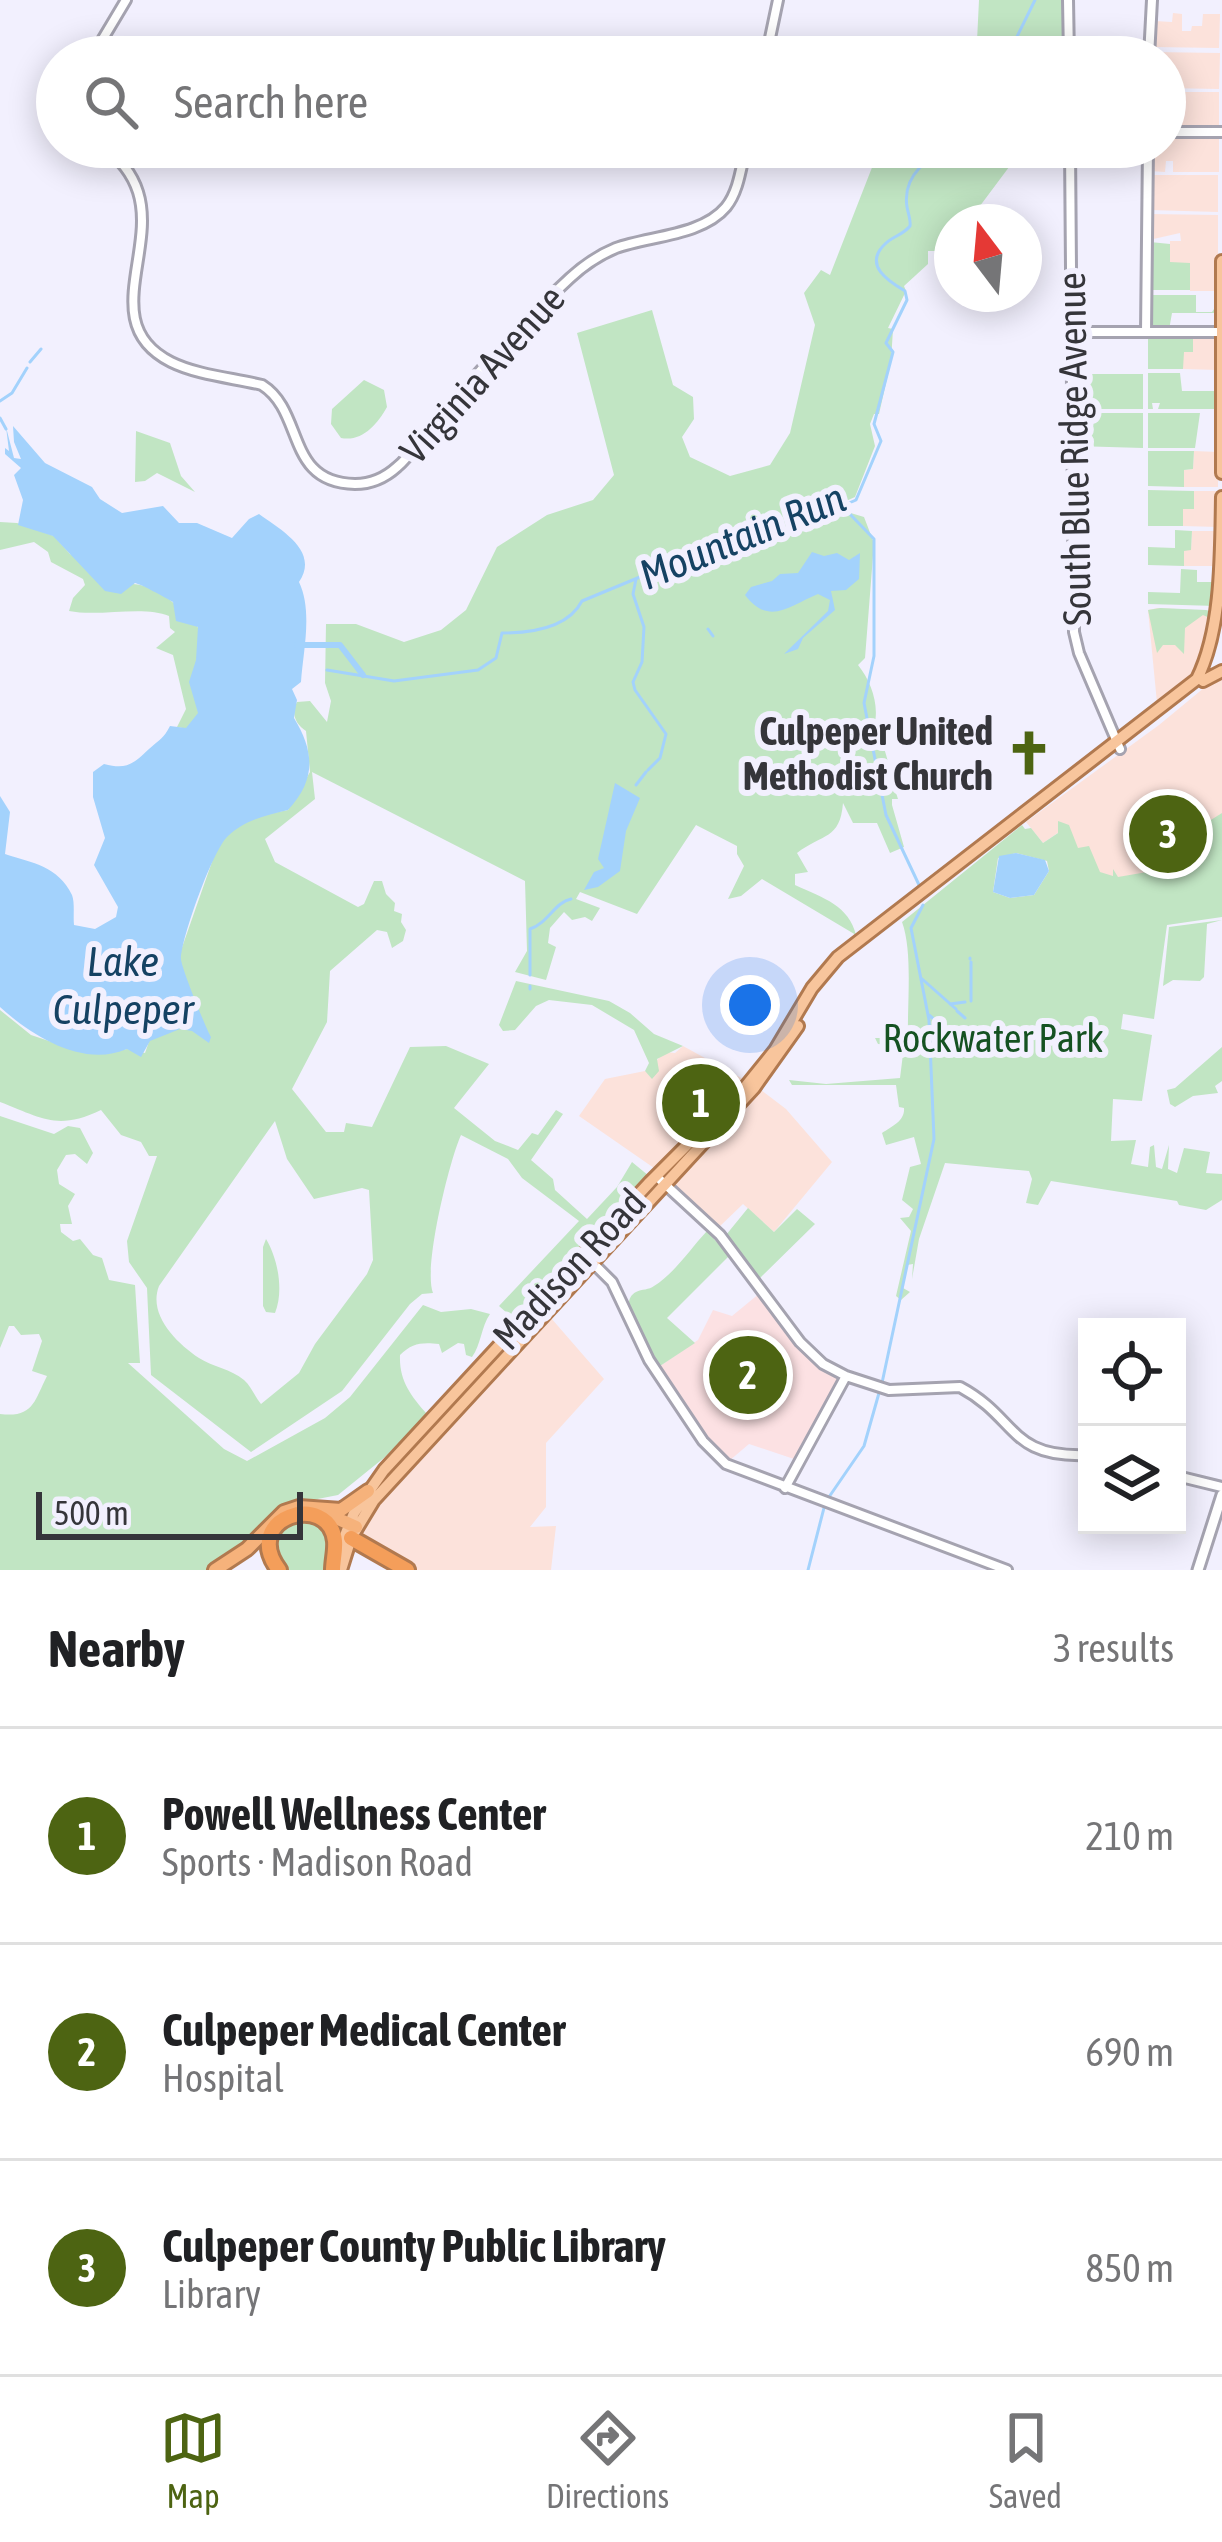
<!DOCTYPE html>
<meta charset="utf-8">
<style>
body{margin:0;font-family:"Asap Condensed",sans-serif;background:#f6f6f6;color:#202124}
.controls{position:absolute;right:36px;bottom:36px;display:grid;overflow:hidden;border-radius:0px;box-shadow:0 6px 30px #0003}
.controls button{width:108px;height:108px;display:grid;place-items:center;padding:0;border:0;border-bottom:3px solid #e0e0e0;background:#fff;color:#202124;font:60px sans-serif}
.compass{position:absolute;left:934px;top:204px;width:108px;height:108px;border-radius:50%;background:#fff;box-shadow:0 6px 30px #0003;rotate:344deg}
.scale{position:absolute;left:36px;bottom:30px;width:267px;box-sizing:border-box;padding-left:12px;border:6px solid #35353a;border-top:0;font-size:33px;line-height:42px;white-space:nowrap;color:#35353a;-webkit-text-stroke:9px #f2f0fe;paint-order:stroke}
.you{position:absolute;left:750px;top:1005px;width:42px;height:42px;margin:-30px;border:9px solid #fff;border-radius:50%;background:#1a73e8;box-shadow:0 0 0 18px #1a73e833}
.badge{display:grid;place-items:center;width:78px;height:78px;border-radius:50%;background:#4d6412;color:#fff;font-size:39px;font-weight:700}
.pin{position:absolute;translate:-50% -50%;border:6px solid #fff;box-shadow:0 3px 12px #0006}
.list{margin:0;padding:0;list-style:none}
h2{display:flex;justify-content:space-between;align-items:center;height:156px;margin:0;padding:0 48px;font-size:51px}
h2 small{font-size:39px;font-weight:400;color:#757577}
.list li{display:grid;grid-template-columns:78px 1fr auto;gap:36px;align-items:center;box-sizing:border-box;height:216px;padding:0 48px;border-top:3px solid #e0e0e0}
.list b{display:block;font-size:45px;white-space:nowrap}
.list p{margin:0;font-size:39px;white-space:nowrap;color:#757577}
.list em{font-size:39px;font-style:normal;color:#757577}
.icon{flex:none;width:66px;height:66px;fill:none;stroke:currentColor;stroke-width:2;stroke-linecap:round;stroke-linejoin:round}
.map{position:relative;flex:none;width:1222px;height:1570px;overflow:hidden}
.search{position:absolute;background:#fff;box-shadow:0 6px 30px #0003;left:36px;right:36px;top:36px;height:132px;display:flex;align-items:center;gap:30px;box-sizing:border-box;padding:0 42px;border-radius:66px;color:#757577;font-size:45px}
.sheet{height:804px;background:#fff}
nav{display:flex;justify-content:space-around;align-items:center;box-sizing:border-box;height:168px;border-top:3px solid #e0e0e0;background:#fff;font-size:33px;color:#757577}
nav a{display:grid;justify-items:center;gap:6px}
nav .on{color:#4d6412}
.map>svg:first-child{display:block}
.commercial{fill:#fce2db}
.medical{fill:#fce1e3}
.green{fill:#c1e5c3;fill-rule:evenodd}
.water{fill:#a3d2fc}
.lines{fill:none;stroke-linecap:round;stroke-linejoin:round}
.stream{stroke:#a3d2fc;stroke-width:3}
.canal{stroke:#a3d2fc;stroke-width:6}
.tertiary-casing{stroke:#a5a3b0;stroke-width:14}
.secondary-casing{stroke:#a5a3b0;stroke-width:15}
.primary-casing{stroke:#b1794f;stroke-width:16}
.trunk-casing{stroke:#b1794f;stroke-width:18}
.motorway-casing{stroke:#b1794f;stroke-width:20}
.tertiary{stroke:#fff;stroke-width:8}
.secondary{stroke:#fff;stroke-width:9}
.primary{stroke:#f8c59c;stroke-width:10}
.trunk{stroke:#f6b27b;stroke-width:12}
.motorway{stroke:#f49e5a;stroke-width:14}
.labels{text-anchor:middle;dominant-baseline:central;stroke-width:12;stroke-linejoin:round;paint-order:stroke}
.street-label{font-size:39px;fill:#35353a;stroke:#f2f0fe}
.poi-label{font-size:39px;font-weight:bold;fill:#35353a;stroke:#f2f0fe;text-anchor:end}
.park-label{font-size:39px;fill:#155222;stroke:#f2f0fe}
.water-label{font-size:42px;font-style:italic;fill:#154263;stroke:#f2f0fe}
</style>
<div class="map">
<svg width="1222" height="1570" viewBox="0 0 1222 1570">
<rect width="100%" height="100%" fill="#f2f0fe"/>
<path class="commercial" d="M1173,13L1182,14V31H1191L1192,26H1202L1203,14H1220L1219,48L1153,47L1155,21L1172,22Z
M1152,52L1220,53L1219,89L1165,88V57H1150Z
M1165,92H1219V129L1165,128Z
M1165,135H1219V172H1173V161H1166L1165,172L1149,171L1150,147H1165Z
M1150,175H1218V212L1150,210Z
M1149,214L1218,215V291H1190V263H1170V241H1181L1180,233L1149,240Z
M1193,334H1218V370L1183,369V352L1193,351Z
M1194,451L1218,452V487H1184V470L1193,469Z
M1194,491H1217L1218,527L1183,526V509L1194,508Z
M1192,531H1218V566H1184V550L1191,549Z
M1158,608L1213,611L1197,674L1157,703L1148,610Z
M1222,673V887L1220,864L1173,877H1083L1068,826L1043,843L1026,822L1159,725Z
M683,1046L745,1080L659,1167L654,1168L579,1116L605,1079L645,1071L653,1078L657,1060L665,1052L675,1053Z
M761,1090L786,1109L832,1162L774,1232L743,1204L717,1229L670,1183Z
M551,1318L604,1379L546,1443V1507L530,1527L556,1526L551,1570H413L358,1537L379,1503L504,1363L508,1365Z"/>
<path class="medical" d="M760,1293L811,1361L839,1379L794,1459L749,1444L729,1461L700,1428L660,1366L698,1340L713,1310L732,1316Z"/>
<path class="green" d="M979,0H1065L1064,57H966L977,41Z
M880,147H1024L968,222H952V229L942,230L941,251H928V264L904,286L906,291L888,328L893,329L891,361L879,414H874L870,424L875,446L855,497L794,524L796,529L844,511L864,517L874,543L865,658L858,665C871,681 880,706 874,726C888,749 889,773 898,799H892V805L904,847L890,853L877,823H853L843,803C840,840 823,833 797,853L808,872L795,874V885C824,898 849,906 856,935L762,879L741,896L728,899L744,866L737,854V846L696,825L637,914L580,892L576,899L600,908L592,921L585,917L572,920L564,912L550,928L548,943L556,947L546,980L515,972L527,951L525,881L312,772L315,799L265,839L275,862L358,907L364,904L374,881H382L386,894L395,903L394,911L402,914L401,922L406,930L403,941L392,948L387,932L377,930L330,971L327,1022L292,1089L326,1132H344L346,1123L372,1127L410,1047L446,1046L489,1064L454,1108L495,1141L518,1150L532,1133L538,1135L556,1110L563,1114L531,1160L553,1179L555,1190L587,1219L617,1187L632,1162L649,1176L517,1322L499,1306L579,1221L522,1178L508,1159L461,1135C449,1162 423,1268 433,1293L422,1294L410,1304L342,1391L251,1452L151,1375L147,1288L129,1262L127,1241L157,1156H149L141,1142L121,1135L101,1110C57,1131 42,1118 0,1102V1010L31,1035L67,1047L105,1054L127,1049L145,1053L220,839L247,818L288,810L310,772L306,731C295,724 291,713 297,702L310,701L327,722L331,701L325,683L326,624H356L404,642L441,630L466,610L497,547L547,515L593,500L614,475L577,333L652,310L673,385L693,397L694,419L682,437L690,457L730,476L770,465L790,433L815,325L804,293L821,270L830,275ZM275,1121L287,1159L314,1199L362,1188L369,1190L373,1260L367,1274L315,1344L299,1373L261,1404C255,1397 251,1386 244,1380C231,1369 213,1367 199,1358C175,1342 148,1314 159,1286Z
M1150,242L1170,244V262L1190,263V290H1149Z
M1149,295H1196V312H1212L1216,306V313H1172L1169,330H1149Z
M1148,335H1193V352H1184L1183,369H1148Z
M1148,373H1180L1182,391H1216V409H1158L1160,403H1152L1153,409H1148Z
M1075,374H1143V409H1076Z
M364,380L384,390L387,407C377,425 362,442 341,438L331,424L332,409Z
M1076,413H1081L1082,417L1085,413H1143V448L1075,446V426L1080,425Z
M1148,413H1200L1195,448H1148Z
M136,431L170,443L181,476L195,492L157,473L145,481L135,482Z
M1148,451H1194L1193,469L1184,470V487L1148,486Z
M1148,490L1194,491V509H1183V526H1148Z
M0,522L17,523L54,536L70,554L133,584C158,585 185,611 200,630L199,714L188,729L177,727L186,709L173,655L156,648L175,632L170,628L169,616C144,605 99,617 69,611L73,598L85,585L83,579L51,562L48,552L34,542L0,550Z
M1175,530L1192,531L1191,550L1184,551V566L1148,565V547L1175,548Z
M1181,569L1197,570V582H1216V606L1148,604V592L1180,593Z
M1160,608L1206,610L1213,612L1212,619L1203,615L1185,628L1184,654L1175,645H1163L1157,653L1148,610Z
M1222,813V917L1167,925L1154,1019L1123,1014L1121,1029L1152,1035L1142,1101L1113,1099L1111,1141L1136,1140L1131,1164L1148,1167L1150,1147L1154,1145L1156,1167L1162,1169L1169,1145L1168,1169L1177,1173L1184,1148L1210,1152L1206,1173L1222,1174V1200L1206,1210L1179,1205L1177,1201L1051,1181L1038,1205L1026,1203L1032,1179L1029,1171L945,1163L919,1239L912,1279L913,1264L907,1265L903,1288L910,1292L901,1300L896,1296L911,1231L900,1218L909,1217L913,1209L902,1200L910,1167L921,1164L914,1137L886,1145L882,1133C892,1126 905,1121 904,1108L899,1107L896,1085H792L789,1080L826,1084L900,1078L904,1046L878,1044L875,1038H908C907,1004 913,952 902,922L1022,825L1025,829L1031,828L1043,843L1058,833V821L1069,825L1078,848L1089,846L1100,872L1113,876V869L1118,877L1147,872L1157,858L1166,856L1171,863L1179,861L1198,828ZM1016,853L1047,861L1049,871L1034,895L1010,898L993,892L998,858Z
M1222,920L1207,924L1204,977L1200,981L1173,980L1163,986L1169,927Z
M516,981L609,1001L630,1013L654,1034L683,1046L657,1059L659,1071L652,1079L645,1071L649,1063L634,1030L592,1005L549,1000L536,1006L515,1030L503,1031L499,1025Z
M1222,1047V1081L1215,1086L1218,1093L1193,1096L1175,1107L1170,1104L1167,1090L1175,1088Z
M0,1116L54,1134L68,1126L80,1128L93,1153L87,1164L75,1154L66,1155L57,1170L59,1184L75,1194L68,1206L72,1224H60L61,1232L73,1241L80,1239L93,1255L102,1258L109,1280L135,1285L140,1363H128L224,1449L247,1461L325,1418L350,1397L423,1305L441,1312L471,1309L490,1314C481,1327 481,1345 472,1357L466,1355L464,1344L458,1343L442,1353L439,1344C422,1342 412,1343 400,1355C399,1381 411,1396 427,1414L385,1457L338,1495L287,1505L270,1516L244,1546L206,1570H0V1414C33,1418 34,1402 47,1376L32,1371L42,1341L39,1334L21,1335L14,1326H9L0,1348Z
M748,1208L774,1232L797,1209L815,1224L759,1279L726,1235Z
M707,1231L729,1256L667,1318L695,1343L660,1366C651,1353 613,1304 636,1292C642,1289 649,1290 654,1286C674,1274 691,1248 707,1231Z
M266,1239C278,1259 284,1291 275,1313L266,1312L263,1306V1247Z
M290,1517L322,1523L332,1542L327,1570H281L271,1542Z"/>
<path class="water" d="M13,426L45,463L92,487L100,499L122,513L163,506L179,523H197L232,538L249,519L259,514C281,530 320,551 299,582C313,611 303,652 301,682L292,689L297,700L294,718C314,751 317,779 288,810C265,816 246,819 228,836C213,849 181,939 181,959C181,967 207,1031 211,1037L209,1043L192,1031L180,1029L150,1041L141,1057L127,1049C83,1068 32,1036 0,1007V796L10,812L5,854C33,863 58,866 72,895C75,903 73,916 74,925L95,929L116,917L118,907L94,865L105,838L93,797V772L104,764C127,770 133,764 149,749C159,740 164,738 170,726L186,728L198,713L189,682L196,660L198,627L176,621L173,602C164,597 143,585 135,583L121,594L105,591L53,536L18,525L23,500L14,475L21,468L5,454V448L9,451L6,427L14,458L21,459L14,442Z
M812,552L824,556L837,553L849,560L860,553L859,579L846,590L831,591L835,610L803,638L798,649L784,654L828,611L830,600L818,594C791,605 769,627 745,595L751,587L772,581L780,574L798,573Z
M615,783L640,798L626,831L620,871L598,887L584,890L594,872L604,868L598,859Z
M1016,853L1045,860L1049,871L1034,895L1010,898L993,892L999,856Z"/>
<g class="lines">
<path class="stream" d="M1007,57L1035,0
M30,362L41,349
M0,401L12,393L27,368
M0,418L6,429
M845,509L874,539V656L864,703L886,815L920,887
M636,579L633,594L644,627L642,662L633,682L635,690L666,734L660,758L648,770
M708,629L713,636
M327,670L394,681L478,670L496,658L502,633C531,633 568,628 582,601L640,577L792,528L856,500L881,441L874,424L893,352L886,343L907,300L905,291C888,281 863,265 885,244C893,236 903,235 910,226C911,220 908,213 907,207C902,175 929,155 955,147
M636,785L646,772
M970,958V959
M530,975V929C548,923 555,902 571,899
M921,978L956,1009
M530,986V989
M971,1001V962
M950,1004L965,1002
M957,1011L965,1018
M929,1015L941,1025
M943,1026L964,1037L972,1033
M882,1383L934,1139L929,1020L911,928L923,905
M829,1497L864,1446L879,1393
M808,1570L825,1504"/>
<path class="canal" d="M297,645H340L363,675"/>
<g class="tertiary-casing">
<path id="tertiary" d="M1068,0L1069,57
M92,57L126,0
M766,57L778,0
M1149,57L1152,0
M1165,132H1222
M106,147C120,160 132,173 138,192C157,252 98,325 171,362C197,375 233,378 262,385C305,412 285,483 355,484C371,484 386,477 397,467C411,456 419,438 432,425C476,376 521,323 570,278C583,266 599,255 616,248C648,236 702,236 726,207C739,191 741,167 746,147
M1070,147L1074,632L1079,653L1120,749
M1072,332H1222
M1146,332L1148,147
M656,1176L720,1235L800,1342L823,1364L846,1376L889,1390L960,1387C1018,1418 1008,1458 1087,1455
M584,1254L612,1282L649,1360L703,1441L726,1464L1007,1570
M1177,1476L1222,1487
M785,1488L846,1376"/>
</g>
<g class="secondary-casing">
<path id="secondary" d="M1198,1570L1222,1495"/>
</g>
<g class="primary-casing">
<path id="primary" d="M1222,261V473
M1203,681L1222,671
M338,1553L354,1513L384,1470L650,1182L746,1086L775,1050L812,988L838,957L1197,679C1222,629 1221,556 1222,497
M341,1570L351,1538L374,1500L754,1088L798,1026"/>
</g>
<g class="trunk-casing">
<path id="trunk" d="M325,1513L356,1527
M215,1570L247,1549L284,1512L299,1507L341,1510L368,1491"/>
</g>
<g class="motorway-casing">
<path id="motorway" d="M351,1538L407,1570
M279,1570C239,1517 329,1490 335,1541C336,1550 333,1561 333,1570"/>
</g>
<use href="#tertiary" class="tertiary"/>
<use href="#secondary" class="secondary"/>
<use href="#primary" class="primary"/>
<use href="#trunk" class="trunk"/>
<use href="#motorway" class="motorway"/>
</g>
<defs>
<g id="church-bare" transform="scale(3.6)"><path d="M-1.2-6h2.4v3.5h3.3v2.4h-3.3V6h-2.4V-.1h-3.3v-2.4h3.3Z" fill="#4d6412" stroke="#f2f0fe" stroke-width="2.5" paint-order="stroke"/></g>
</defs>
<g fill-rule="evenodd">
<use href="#church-bare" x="1029" y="753"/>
</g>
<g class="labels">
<g class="street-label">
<text transform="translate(482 374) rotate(-48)">Virginia Avenue</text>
<text transform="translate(1074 449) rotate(-91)">South Blue Ridge Avenue</text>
<text transform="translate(569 1269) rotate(-47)">Madison Road</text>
</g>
<g class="poi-label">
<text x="993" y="731">Culpeper United<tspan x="993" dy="45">Methodist Church</tspan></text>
</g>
<g class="park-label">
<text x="993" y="1038">Rockwater Park</text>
</g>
<g class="water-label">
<text transform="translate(742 536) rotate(-22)">Mountain Run</text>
<text x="123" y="961">Lake<tspan x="123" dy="48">Culpeper</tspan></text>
</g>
</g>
</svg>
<div class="controls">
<button><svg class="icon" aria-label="locate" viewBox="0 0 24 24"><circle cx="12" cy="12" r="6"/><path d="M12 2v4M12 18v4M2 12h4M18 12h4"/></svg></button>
<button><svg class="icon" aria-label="layers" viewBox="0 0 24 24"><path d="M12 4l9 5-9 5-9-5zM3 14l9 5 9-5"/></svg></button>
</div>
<svg class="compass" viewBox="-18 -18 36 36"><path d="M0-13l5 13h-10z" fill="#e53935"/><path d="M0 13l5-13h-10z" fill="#757577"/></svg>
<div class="scale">500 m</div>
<div class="you"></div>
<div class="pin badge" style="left:701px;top:1103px">1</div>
<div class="pin badge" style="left:748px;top:1375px">2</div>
<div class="pin badge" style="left:1168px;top:834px">3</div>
<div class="search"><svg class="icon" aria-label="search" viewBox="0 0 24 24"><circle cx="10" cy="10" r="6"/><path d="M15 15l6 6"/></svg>Search here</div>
</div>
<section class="sheet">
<h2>Nearby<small>3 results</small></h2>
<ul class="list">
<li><span class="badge">1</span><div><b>Powell Wellness Center</b><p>Sports · Madison Road</p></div><em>210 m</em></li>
<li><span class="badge">2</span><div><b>Culpeper Medical Center</b><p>Hospital</p></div><em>690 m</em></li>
<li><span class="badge">3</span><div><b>Culpeper County Public Library</b><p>Library</p></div><em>850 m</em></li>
</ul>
</section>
<nav>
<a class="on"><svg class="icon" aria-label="map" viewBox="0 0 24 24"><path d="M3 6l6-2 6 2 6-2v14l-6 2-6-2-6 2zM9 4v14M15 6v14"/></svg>Map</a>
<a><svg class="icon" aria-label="directions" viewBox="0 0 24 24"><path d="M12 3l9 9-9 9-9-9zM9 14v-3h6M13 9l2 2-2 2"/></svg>Directions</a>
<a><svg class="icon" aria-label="saved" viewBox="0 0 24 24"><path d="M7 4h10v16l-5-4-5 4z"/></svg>Saved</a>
</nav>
